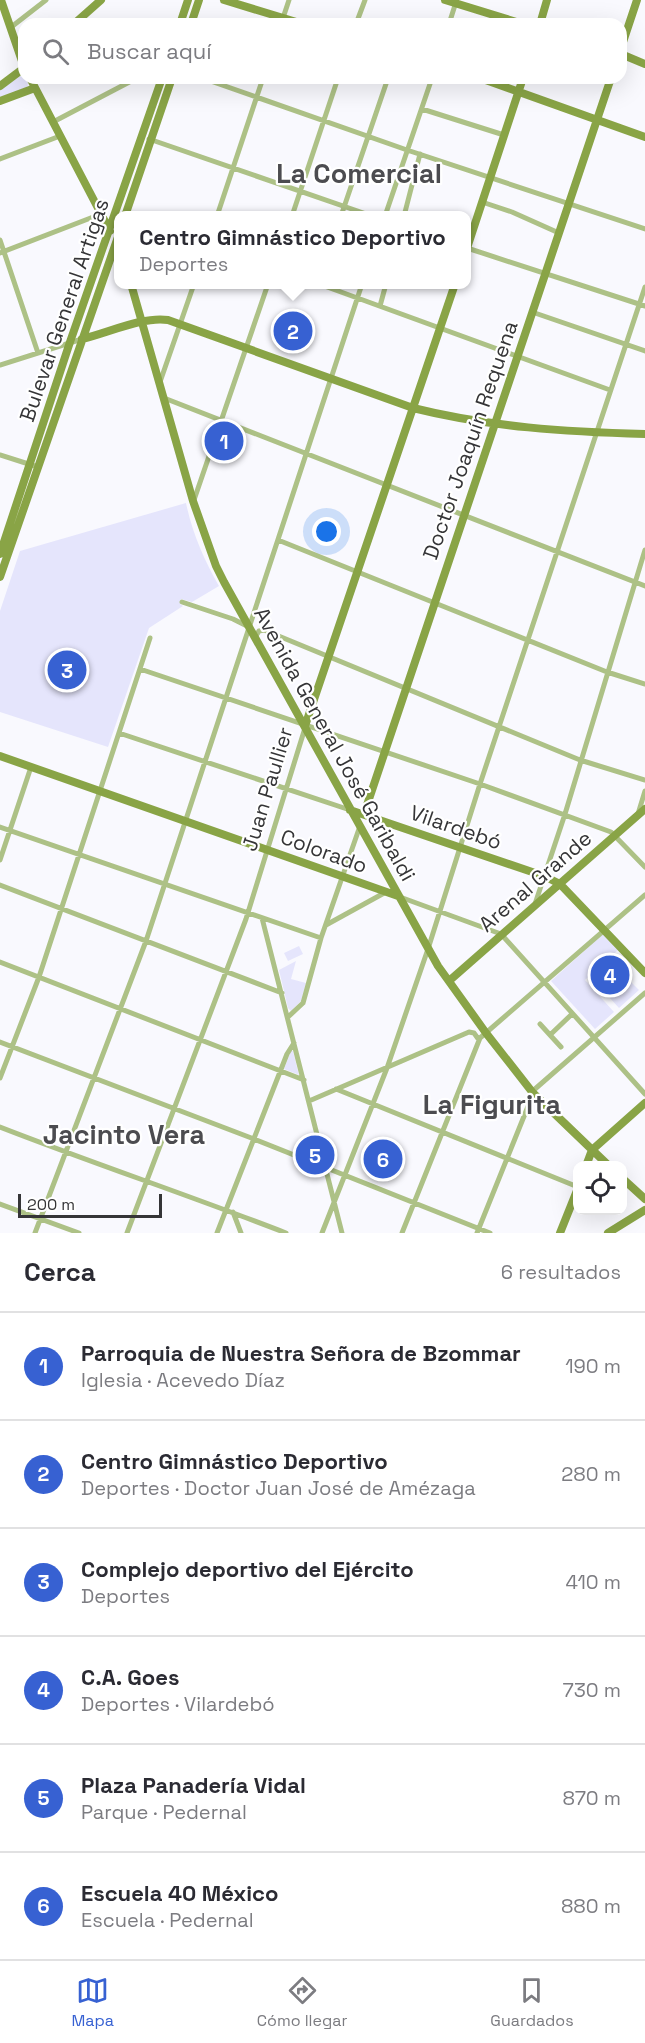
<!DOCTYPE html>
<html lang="es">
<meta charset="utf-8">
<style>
body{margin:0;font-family:"Space Grotesk",sans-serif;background:#f2f2f3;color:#2b2b33}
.controls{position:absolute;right:18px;bottom:18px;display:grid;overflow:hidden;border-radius:12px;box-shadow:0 6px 24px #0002}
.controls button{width:54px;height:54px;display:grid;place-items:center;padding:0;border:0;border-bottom:2px solid #e1e1e2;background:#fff;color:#2b2b33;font:30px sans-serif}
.scale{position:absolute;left:18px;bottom:15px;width:144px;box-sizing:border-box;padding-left:6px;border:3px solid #353537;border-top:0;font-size:16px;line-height:21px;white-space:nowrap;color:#353537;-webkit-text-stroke:4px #fff;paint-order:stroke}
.you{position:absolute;left:327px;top:532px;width:21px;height:21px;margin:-15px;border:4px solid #fff;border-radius:50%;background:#1a73e8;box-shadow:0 0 0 9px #1a73e833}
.badge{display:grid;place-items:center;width:39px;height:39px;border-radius:50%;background:#3761d2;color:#fff;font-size:20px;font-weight:700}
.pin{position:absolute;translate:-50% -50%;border:3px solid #fff;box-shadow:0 2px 6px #0006}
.popup{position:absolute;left:114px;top:211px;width:357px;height:78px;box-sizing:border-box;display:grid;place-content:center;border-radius:12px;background:#fff;filter:drop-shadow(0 2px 4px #0005);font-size:20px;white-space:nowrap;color:#7c7c81}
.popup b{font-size:22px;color:#2b2b33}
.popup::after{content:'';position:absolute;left:50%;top:100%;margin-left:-12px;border:12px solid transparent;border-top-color:#fff}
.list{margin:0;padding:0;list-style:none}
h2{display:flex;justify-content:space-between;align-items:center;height:78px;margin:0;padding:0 24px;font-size:26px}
h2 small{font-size:20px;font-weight:400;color:#7c7c81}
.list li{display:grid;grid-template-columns:39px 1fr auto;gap:18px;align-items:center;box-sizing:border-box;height:108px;padding:0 24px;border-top:2px solid #e1e1e2}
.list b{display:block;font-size:22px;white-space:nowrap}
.list p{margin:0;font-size:20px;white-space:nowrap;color:#7c7c81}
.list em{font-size:20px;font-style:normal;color:#7c7c81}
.icon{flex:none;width:33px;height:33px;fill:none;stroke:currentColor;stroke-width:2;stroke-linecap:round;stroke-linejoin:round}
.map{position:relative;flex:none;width:645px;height:1233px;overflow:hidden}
.search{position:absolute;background:#fff;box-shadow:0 6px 24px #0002;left:18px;right:18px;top:18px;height:66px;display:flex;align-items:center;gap:15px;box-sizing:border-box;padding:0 21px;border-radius:18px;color:#7c7c81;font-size:22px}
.sheet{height:726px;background:#fff}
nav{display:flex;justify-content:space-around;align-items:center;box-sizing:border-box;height:84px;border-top:2px solid #e1e1e2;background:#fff;font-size:16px;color:#7c7c81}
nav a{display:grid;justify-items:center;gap:3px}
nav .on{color:#3761d2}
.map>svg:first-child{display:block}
.green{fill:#e5e5fc}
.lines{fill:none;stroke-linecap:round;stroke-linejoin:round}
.street{stroke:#adc186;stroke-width:5}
.secondary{stroke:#89a446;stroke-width:8}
.labels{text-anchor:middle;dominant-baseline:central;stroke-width:4.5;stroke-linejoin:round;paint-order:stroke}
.street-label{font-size:21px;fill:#353537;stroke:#fff}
.district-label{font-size:27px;font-weight:bold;fill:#4c4c50;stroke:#fff}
</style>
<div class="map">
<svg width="645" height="1233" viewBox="0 0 645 1233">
<rect width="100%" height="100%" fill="#f9f9fe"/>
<path class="green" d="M20,76L24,77L28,83L27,88L0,97V90Z
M186,503C192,532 204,560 219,586L192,602L181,599L180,604L183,606L149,628L108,747L0,712V611L20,551Z
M603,934L618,950L585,980L614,1012L595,1029L551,981Z
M299,946L303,954L288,961L284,953Z
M296,961L291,979L306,983L301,1001L291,1011L288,1008L279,970Z
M628,979L639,990L619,1008L609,997Z
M291,1051H293L299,1075L284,1069Z"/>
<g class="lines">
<path class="street" d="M281,24L289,0
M356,24L365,0
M449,24L456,2
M10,28L46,0
M202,78L407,150L645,229
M422,109L504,135
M53,122L137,78
M149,139L372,216
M0,159L60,136
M482,202L512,212L559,233
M217,216L263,78
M292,216L338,78
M341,216L388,78
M385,216L432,78
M404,216L420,154
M0,240L38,353
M467,248L645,306
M0,253L101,214
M319,284L610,390
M380,306L386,284
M532,312L645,351
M0,365L82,339
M160,382L194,284
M164,398L645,586
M0,455L38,467
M194,500L268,284
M278,540L607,672L645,684
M182,602L233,619L247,626
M255,637L259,631L264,630L580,760L645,780
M140,669L480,784L611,832L645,867
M119,733L350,810
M638,814L645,791
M0,827L321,938
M0,860L31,767
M0,885L282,993
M400,897L501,934L645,1094
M535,904L565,814L645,550
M262,918L342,1233
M326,925L386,892
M0,962L304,1080
M288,1017L303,1003L321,938L360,826
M540,1024L550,1035
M0,1042L254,1139L490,1233
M561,1047L550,1035L572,1014
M0,1078L39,977L150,638
M336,1089L578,1187
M309,1101L469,1032L474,1033L479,1040
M0,1127C95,1164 191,1196 286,1233
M0,1204L79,1233
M233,1212L241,1233
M35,1233L146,941L362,284
M127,1233L246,919L305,728
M217,1233L287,1054L294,1043
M322,1233L387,1068L428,949L480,784L645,287
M402,1233L480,1038L645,895
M477,1233L535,1089L645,993"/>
<path class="secondary" d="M1,0L24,67
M224,0L303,24
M445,0L523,24
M74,24L101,0
M180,24L188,0
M191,24L199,0
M540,24L547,0
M621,48L637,0
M621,54L645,64
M30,78L110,231
M480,78L645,137
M0,86L24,68
M0,101L35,88
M125,216L172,78
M467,248L523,78
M131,284L193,501L216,566L224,582L438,966L486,1033L533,1093L609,1166
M82,339C108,333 143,316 168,320L413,408C489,427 567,432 645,434
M0,554L70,342L162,78
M0,577L119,234
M305,726L455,284
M0,756L398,896
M350,810L544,876L560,884L645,973
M364,814L611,78
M449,981L645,809
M586,1166L592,1150L645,1103
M622,1178L645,1199
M560,1233L578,1188
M608,1233L645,1210"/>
</g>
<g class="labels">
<g class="street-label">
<text transform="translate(64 310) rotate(-71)">Bulevar General Artigas</text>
<text transform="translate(470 440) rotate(-71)">Doctor Joaquín Requena</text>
<text transform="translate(335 744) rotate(61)">Avenida General José Garibaldi</text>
<text transform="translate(267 789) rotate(-73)">Juan Paullier</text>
<text transform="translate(456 827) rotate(19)">Vilardebó</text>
<text transform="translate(324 851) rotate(20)">Colorado</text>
<text transform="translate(535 881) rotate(-41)">Arenal Grande</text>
</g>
<g class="district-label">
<text x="359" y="173">La Comercial</text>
<text x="492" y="1104">La Figurita</text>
<text x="124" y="1134">Jacinto Vera</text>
</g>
</g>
</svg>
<div class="controls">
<button><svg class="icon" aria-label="locate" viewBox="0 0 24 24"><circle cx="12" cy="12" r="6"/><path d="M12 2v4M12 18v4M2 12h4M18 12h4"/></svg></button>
</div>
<div class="scale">200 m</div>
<div class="you"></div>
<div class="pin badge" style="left:224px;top:441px">1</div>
<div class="pin badge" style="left:293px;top:331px">2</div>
<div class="popup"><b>Centro Gimnástico Deportivo</b>Deportes</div>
<div class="pin badge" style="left:67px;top:670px">3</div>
<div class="pin badge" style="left:610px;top:975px">4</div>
<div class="pin badge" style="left:315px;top:1155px">5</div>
<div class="pin badge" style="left:383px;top:1159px">6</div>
<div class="search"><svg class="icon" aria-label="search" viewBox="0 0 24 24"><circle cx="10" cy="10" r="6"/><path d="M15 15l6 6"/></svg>Buscar aquí</div>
</div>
<section class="sheet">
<h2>Cerca<small>6 resultados</small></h2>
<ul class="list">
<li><span class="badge">1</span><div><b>Parroquia de Nuestra Señora de Bzommar</b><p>Iglesia · Acevedo Díaz</p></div><em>190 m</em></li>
<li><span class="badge">2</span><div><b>Centro Gimnástico Deportivo</b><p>Deportes · Doctor Juan José de Amézaga</p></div><em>280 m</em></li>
<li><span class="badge">3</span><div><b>Complejo deportivo del Ejército</b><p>Deportes</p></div><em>410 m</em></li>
<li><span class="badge">4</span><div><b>C.A. Goes</b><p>Deportes · Vilardebó</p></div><em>730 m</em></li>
<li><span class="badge">5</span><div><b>Plaza Panadería Vidal</b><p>Parque · Pedernal</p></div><em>870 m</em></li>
<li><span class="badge">6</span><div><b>Escuela 40 México</b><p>Escuela · Pedernal</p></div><em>880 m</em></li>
</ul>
</section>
<nav>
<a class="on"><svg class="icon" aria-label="map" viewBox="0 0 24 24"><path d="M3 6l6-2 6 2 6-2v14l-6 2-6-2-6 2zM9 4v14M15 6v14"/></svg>Mapa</a>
<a><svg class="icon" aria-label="directions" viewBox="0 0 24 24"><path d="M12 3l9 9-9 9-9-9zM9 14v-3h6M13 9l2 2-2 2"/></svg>Cómo llegar</a>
<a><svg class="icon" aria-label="saved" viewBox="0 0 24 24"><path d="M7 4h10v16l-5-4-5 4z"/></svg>Guardados</a>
</nav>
